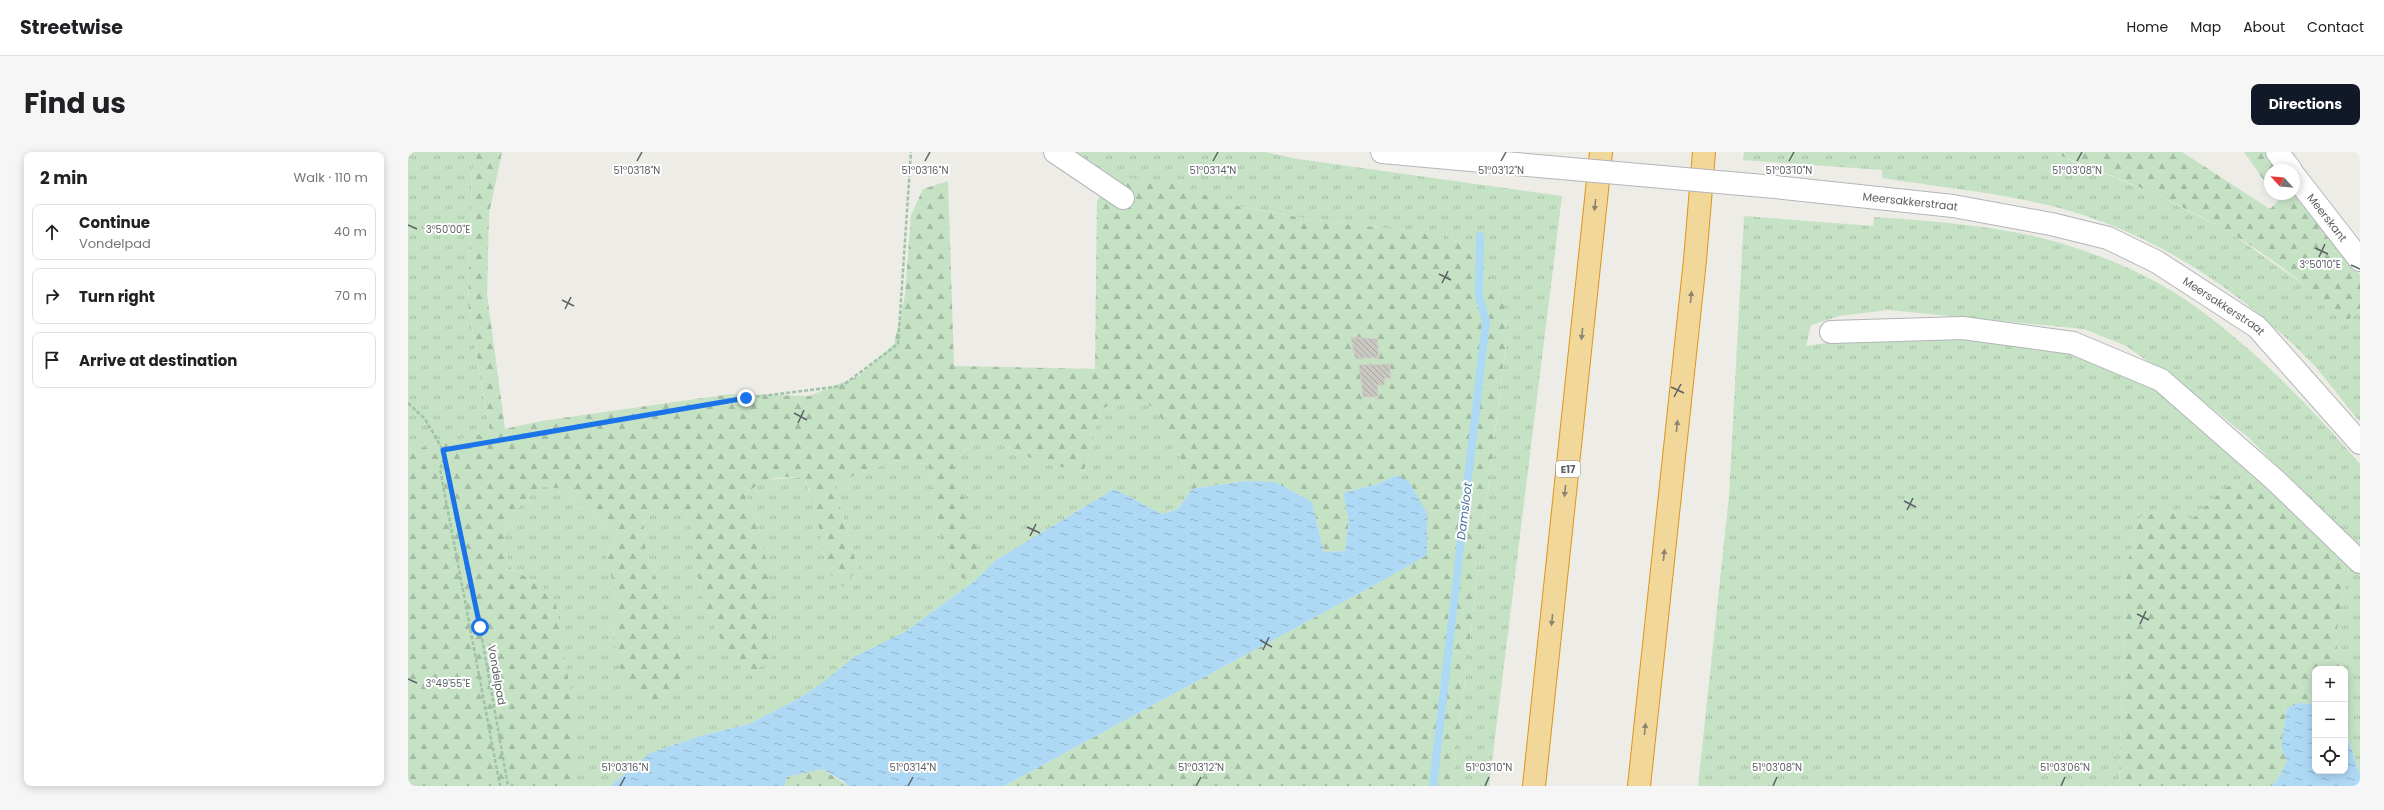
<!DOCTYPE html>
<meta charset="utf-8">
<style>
body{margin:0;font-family:Poppins,sans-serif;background:#f6f6f6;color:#202124}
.controls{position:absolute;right:12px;bottom:12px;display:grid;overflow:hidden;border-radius:8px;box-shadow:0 2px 10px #0003}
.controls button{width:36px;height:36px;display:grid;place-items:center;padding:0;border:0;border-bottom:1px solid #e0e0e0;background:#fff;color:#202124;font:20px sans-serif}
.compass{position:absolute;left:1856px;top:12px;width:36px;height:36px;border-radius:50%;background:#fff;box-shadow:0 2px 10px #0003;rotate:296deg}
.stop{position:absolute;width:12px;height:12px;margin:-9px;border:3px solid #1a73e8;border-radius:50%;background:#fff}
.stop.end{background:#1a73e8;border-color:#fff;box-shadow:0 1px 4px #0008}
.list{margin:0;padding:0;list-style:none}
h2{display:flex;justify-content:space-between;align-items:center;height:52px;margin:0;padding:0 16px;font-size:17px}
h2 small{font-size:13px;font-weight:400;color:#757577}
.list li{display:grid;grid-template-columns:26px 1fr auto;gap:12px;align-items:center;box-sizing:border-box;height:56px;margin:0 8px 8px;padding:0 8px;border:1px solid #e0e0e0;border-radius:8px}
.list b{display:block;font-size:15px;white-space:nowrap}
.list p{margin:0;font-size:13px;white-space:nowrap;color:#757577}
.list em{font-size:13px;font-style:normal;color:#757577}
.icon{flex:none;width:22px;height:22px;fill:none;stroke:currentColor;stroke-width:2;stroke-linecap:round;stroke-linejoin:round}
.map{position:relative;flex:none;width:1952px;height:634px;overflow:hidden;border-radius:8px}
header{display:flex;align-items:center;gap:24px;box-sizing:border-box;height:56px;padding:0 20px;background:#fff;border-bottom:1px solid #e0e0e0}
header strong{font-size:19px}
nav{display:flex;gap:22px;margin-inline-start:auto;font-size:14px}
.intro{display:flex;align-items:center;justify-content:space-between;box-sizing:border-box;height:96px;padding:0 24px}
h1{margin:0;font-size:28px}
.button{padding:10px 18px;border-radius:8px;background:#111827;color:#fff;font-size:14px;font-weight:700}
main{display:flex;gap:24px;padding:0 24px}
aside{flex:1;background:#fff;border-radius:8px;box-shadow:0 2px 10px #0003}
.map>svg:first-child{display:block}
.grass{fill:url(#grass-tufts)}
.forest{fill:url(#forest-firs)}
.water{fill:url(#water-ripples)}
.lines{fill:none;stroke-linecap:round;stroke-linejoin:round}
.stream{stroke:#aed9f5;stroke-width:8}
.building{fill:url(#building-back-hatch);stroke:#d2cdc5}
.minor-casing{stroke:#b3b6b9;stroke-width:24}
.highway-casing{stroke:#da961a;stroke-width:24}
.path{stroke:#9fc3a8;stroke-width:2.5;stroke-dasharray:4 2;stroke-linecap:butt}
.minor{stroke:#fff;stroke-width:22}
.highway{stroke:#f1d799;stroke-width:22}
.minor-bridge-casing{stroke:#b3b6b9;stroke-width:24;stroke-linecap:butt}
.minor-bridge{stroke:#fff;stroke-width:22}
.oneway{fill:#898474}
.route{stroke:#1a73e8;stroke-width:5}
.ticks{fill:none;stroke:#5d6164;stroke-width:1.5}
.labels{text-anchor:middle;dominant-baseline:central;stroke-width:4;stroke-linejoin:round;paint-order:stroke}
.shield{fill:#fff;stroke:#8e9092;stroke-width:1}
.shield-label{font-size:10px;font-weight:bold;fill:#5d6164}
.street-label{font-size:11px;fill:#5d6164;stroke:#fff}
.water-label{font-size:12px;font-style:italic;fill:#49759d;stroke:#fff}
.ticks-label{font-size:10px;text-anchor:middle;fill:#5d6164;stroke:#fff;stroke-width:4;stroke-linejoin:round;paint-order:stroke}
</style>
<header>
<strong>Streetwise</strong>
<nav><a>Home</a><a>Map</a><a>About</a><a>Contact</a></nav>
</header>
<div class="intro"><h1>Find us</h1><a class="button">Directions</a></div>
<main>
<aside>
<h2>2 min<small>Walk · 110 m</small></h2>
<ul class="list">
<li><svg class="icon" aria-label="ahead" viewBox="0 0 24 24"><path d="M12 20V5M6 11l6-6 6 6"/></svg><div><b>Continue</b><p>Vondelpad</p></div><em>40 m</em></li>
<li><svg class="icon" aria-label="right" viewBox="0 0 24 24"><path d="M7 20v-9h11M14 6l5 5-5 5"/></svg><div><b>Turn right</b></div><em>70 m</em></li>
<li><svg class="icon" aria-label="arrive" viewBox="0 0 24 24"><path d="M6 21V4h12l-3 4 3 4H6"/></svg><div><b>Arrive at destination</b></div></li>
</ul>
</aside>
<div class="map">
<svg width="1952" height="634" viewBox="0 0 1952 634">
<defs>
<pattern id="grass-tufts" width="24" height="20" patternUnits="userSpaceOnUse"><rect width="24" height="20" fill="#c6e2c5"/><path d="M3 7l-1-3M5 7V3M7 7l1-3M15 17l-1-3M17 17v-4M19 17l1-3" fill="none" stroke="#a4bba4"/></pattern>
<pattern id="forest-firs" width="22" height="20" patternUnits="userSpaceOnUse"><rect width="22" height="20" fill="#c6e2c5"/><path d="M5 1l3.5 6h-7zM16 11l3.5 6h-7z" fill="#a4bba4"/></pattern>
<pattern id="water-ripples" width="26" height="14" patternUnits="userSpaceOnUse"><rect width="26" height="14" fill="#aed9f5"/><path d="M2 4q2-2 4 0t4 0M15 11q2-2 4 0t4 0" fill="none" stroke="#91b3ca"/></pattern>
<pattern id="building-back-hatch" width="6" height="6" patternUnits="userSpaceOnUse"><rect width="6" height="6" fill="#c9c7c2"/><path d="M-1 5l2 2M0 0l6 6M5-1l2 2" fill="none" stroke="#a6a5a1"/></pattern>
</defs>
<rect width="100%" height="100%" fill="#eeece6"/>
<path class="grass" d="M0,0H69L64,20L60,152L82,281L0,299Z
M659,0H857L890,7L1154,44L1081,634H1044L1099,183L1095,144L1075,117L1050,89L1007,79L917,70L814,51L769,29L707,33Z
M1336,0H1642L1745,41L1818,78L1908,141L1939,169L1952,157V270C1935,250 1920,228 1902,209C1826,132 1733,72 1626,50C1576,39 1524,34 1474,26V18L1335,8Z
M1336,64L1465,74L1466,65C1523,69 1594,74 1649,90C1694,103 1742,123 1781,150C1845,195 1901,253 1952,312V397L1840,285L1782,239L1718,194L1676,177L1480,158L1432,164L1403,173L1398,194L1460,185L1548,186L1647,194L1711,218L1754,241L1847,319L1816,337L1784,367L1758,357L1732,366L1718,416L1711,634H1290L1321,344Z
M717,248L747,255L769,297L784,337L770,357L754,362L706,337L588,408L564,431L497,480L390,547L341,572L292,584L242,601L202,634H164V589L132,432L103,417C101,411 98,403 96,397C92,371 116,347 134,334L154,337L177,359L211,379L198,407L207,437L205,490L275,513L261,463L238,400L235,371L250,356L276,360L284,379L294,452L353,382L337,341L356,328L394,325C411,351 414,388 418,418L450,416L426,334L451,321L489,309L520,312L529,370L546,422L564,431L558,359L546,311L566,288H586L635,312L676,319L693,257Z
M1941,413L1952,423V623L1938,578L1937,517H1931L1928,483Z"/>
<path class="forest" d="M69,0H94L81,62L79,142L97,277L133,269L323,242L401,244L451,224L486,192L497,143L503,63L515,37L540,29L546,214L687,217L689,48L717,26L769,29L814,51L917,70L1007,79L1050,89L1075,117L1095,144L1099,182L1044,634H596L972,430L989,323L969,332L935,341L941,368L937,399L916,400L904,350L838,329L784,337L769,297L747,255L717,248L693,257L676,319L635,312L586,288H566L546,311L574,413L564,431L546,422L529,370L520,312L489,309L451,321L426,334L450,416L436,435L418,418L412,379L401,336L394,326C367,324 360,326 337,341L353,382L362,430L364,505L344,522L319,499L294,452L284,379L276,360L250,356L235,371L238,400L261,463L275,513L273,535L243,555L216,527L205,490L207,437L198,407L211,379L177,359L154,337L134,334C116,347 92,371 96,397C98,403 101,411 103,417L132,432L148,452L164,549V634H0V299L82,280L60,152L64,20Z
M1642,0H1774L1862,57L1870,49L1865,42H1886V33L1952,123V157L1939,169C1902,136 1861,103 1817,78C1762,46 1702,22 1642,0Z
M1836,0H1861L1875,18H1862V37Z
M1847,319L1941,413L1928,483L1931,517H1907V552L1891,551L1879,557L1873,595L1879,609L1870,627L1864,634H1711L1718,416L1732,366L1758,357L1784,367L1816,337Z
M414,617L440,634H376L379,625Z"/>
<path class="water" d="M989,323L1001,330L1019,361V403L972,430L596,634H440L435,629L414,617L379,625L376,634H202L242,601L292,584L341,572L390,547L417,529L446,505L497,480L564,431L588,408L706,337L754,362L770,357L784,337L838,329L867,330L904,350L916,400L937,399L941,368L935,341L969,332Z
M1891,551L1907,552V619H1937V577L1952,623V634H1864L1870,627L1879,609L1873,595L1879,556Z"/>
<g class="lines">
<path class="stream" d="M1025,634L1078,169L1071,144L1072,84"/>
</g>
<path class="building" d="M943,185L969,187L971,206H947Z
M981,212L983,226H977L976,233H969L970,245H955L951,213Z"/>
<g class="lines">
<g class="minor-casing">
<g id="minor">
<path d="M647,0L715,46"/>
<path d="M974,0L1074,9"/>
<path d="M1869,0L1883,18"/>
<path id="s1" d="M1886,23L1952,108"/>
<path id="s2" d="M1367,35L1545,54L1643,72L1700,86L1749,110L1849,175L1952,291"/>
<path d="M1423,180L1555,176L1665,191L1753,228L1867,328L1952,410"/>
</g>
</g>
<g class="highway-casing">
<path id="highway" d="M1126,634L1193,0
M1231,634L1287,108L1296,0"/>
</g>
<path class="path" d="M0,251L17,267L35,298L72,475L100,634
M35,298L338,246L434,234L490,192L503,0
M36,307L32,317L92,634"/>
<use href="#minor" class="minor"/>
<use href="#highway" class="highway"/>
<g class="minor-bridge-casing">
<path id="minor-bridge" d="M1074,9L1367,35"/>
</g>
<use href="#minor-bridge" class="minor-bridge"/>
</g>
<defs><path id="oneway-solid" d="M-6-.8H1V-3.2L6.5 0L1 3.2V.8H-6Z"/></defs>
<g class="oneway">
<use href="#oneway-solid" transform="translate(1187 53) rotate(96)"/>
<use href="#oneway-solid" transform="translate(1283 145) rotate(-84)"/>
<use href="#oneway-solid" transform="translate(1174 182) rotate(96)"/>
<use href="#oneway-solid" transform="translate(1269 274) rotate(-84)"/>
<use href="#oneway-solid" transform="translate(1157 339) rotate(96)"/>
<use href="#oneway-solid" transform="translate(1256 403) rotate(-84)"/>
<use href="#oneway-solid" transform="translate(1144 468) rotate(96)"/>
<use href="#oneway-solid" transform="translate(1237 577) rotate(-84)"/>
</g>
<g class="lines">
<path class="route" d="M72,475L35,298L338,246"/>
</g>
<path class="ticks" d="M229,9L234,0M517,9L522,0M805,9L810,0M1093,9L1098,0M1381,9L1386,0M1669,9L1674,0M0,73L9,77M1907,96L1920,102M1911,105L1917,92M1943,113L1952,117M1031,122L1043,128M1034,131L1040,119M154,148L166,154M157,157L163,145M1263,235L1276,241M1266,245L1273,232M386,261L399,268M390,271L396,258M1496,349L1508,355M1499,358L1505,346M619,375L632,381M622,384L628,372M1729,462L1741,468M1732,472L1738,459M852,488L864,495M855,498L861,485M0,527L9,531M212,634L217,625M500,634L505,625M788,634L793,625M1077,634L1081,625M1365,634L1369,625M1653,634L1657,625"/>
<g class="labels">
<rect class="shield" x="1148" y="309" width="24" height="16" rx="3"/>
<g class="shield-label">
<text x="1160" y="317">E17</text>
</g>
<g class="street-label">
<text stroke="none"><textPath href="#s2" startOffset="136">Meersakkerstraat</textPath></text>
<text stroke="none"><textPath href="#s1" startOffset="54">Meerskant</textPath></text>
<text stroke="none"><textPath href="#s2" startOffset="472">Meersakkerstraat</textPath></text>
<text transform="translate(89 523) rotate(80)">Vondelpad</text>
</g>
<g class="water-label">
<text transform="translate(1056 359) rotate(-83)">Damsloot</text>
</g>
</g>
<g class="ticks-label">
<text x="229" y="22">51°03'18"N</text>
<text x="517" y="22">51°03'16"N</text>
<text x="805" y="22">51°03'14"N</text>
<text x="1093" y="22">51°03'12"N</text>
<text x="1381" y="22">51°03'10"N</text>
<text x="1669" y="22">51°03'08"N</text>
<text x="40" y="81">3°50'00"E</text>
<text x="1912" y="116">3°50'10"E</text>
<text x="40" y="535">3°49'55"E</text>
<text x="217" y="619">51°03'16"N</text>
<text x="505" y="619">51°03'14"N</text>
<text x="793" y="619">51°03'12"N</text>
<text x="1081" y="619">51°03'10"N</text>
<text x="1369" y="619">51°03'08"N</text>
<text x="1657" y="619">51°03'06"N</text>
</g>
</svg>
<div class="controls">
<button>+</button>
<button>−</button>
<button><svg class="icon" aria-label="locate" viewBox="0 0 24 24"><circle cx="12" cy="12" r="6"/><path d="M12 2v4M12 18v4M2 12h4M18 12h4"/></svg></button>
</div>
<svg class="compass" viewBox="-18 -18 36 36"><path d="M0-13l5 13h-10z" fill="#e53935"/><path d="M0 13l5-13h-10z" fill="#757577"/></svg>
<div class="stop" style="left:72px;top:475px"></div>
<div class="stop end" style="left:338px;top:246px"></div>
</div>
</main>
